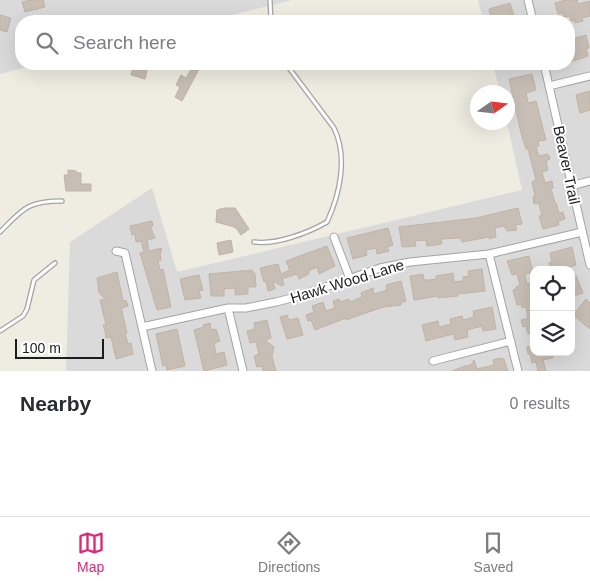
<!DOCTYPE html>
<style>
body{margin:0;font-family:Helvetica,sans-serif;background:#f2f2f3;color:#2b2b33}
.controls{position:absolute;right:15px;bottom:15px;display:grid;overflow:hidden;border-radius:10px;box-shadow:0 5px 20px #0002}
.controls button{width:45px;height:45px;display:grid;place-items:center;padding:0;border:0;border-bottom:1px solid #e1e1e2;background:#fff;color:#2b2b33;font:25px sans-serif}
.compass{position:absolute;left:470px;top:85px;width:45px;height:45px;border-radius:50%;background:#fff;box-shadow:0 5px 20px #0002;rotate:76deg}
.scale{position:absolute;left:15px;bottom:12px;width:89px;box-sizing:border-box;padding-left:5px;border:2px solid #1d1d1d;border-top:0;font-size:14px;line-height:18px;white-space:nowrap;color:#1d1d1d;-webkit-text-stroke:4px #fff;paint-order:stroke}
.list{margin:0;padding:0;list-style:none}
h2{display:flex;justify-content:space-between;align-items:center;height:65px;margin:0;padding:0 20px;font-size:21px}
h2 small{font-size:16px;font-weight:400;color:#7c7c81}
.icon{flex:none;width:28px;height:28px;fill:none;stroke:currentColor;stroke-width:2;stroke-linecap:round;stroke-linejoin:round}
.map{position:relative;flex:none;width:590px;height:371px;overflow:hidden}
.search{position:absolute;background:#fff;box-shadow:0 5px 20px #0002;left:15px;right:15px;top:15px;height:55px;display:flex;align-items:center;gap:12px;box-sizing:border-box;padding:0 18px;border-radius:20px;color:#7c7c81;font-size:19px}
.sheet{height:145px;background:#fff}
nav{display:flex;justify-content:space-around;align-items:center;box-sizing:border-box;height:70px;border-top:1px solid #e1e1e2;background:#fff;font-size:14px;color:#7c7c81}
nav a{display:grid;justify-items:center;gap:2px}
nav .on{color:#db2777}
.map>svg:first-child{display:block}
.residential{fill:#dbdada;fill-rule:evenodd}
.building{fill:#c7beb5;stroke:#c2b3a3}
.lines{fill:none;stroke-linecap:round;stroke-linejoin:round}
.lane-casing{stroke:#a4a4a4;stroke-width:5.5}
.street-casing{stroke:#a4a4a4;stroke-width:9}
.lane{stroke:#fff;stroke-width:3}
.street{stroke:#fff;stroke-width:7}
.labels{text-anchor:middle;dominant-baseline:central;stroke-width:4;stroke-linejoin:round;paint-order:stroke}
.street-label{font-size:15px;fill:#1d1d1d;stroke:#fff}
</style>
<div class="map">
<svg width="590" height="371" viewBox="0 0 590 371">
<rect width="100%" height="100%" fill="#efece2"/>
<path class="residential" d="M0,0H292L208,21H21V64H39L0,74Z
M478,0H590V371H66L70,242L152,188L177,272L522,190L507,123L508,92H500L493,64H569V21H483ZM534,270H571V352H534Z"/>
<path class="building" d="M31,0H43L45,7L25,12L22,2Z
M566,0H577L578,4L590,1V16L582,18L583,21L575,23L574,20L571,21L570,16L564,17L563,13L558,14L555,3Z
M510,3L515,19L506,21H492L489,9Z
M0,15L11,18L7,32L0,30Z
M586,35L589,48L586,49L588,56L570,62L569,40Z
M124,64L148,65L145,79L131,75L133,68Z
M193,66L199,69L182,101L175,97L180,87L176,85L181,75L186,78Z
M532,74L536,90L526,93L528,103L536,101L546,140L538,141L539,146L536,147L539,156L548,154L550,159L546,161L548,170L542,172L545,183L552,181L553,188L551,189L555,203H556L559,213L563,212L565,219L558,221L559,225L543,229L539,216H542L539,203L534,204L533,197L535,196L532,182L536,180L528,149H526L521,133L509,79Z
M590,91V110L580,113L576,95Z
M68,170L76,171L77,173H81V184H91V191H66L64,175H68Z
M224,208H235L249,229L241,235L236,228L231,226L216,222L217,210Z
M518,208L522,224L515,225L517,230L507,231L504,226L495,228L496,237L489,239V237L462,242L461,238L441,239L442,244L427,246L426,240L415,241L416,246L402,247L399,227L476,218Z
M152,221L153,226H150L155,238L147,240L149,251L162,248L160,254L161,260L158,261L160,270L163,269L171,307L157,310L140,253L144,252L141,241L136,242L135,234L132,235L130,226Z
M388,228L393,245L387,247L389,251L377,254L376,248L366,250L367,255L353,259L347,238Z
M231,240L233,252L219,255L217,243Z
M327,246L335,266L319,274L317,267L308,271L309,274L299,279L297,274L282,279L284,285L281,286L273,281L275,289L268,291L266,281L264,282L260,268L278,264L281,274L290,270L286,261Z
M572,247L576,265L560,270H551L549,263L552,262L550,253Z
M529,256L533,272L525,274L527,284L532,282L534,286V305H532L534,312V333L528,334L526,326L523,327L521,320L528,318L526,307L522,308L521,304L517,305L513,290L516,289V287L520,285L517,274L512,275L507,261Z
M482,269L485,291L458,294V296L438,298V296L414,300L410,276L423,274L424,280H429L436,279V276L453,273L454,282L463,281V277L469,276L468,271Z
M252,270L255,274L256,287H248V294L235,295V288L224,289V296H211L209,274Z
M117,272L123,301L126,300L128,306L122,308V312L127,333L125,334L128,344L131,343L133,354L116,359L111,337L106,338L105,331L103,325H106L105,321L100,300L105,299L99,293L97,278Z
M199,275L203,290L199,291L201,298L185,300L180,279Z
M576,275L583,293L571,297V277Z
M401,281L406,301L401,303V305L383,307L346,320V318L315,330L311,320L308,321L306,315L314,312L312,306L323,302L326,311L335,308L333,301L339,299L340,302L349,299L350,302L362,297L361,293L373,288L374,294L387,290L386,285Z
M586,299L590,303V329L573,315Z
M492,307L496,329L483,331L482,326L467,330L468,337L455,340L453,334L426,341L422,325L438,321L439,327L451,324L450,319L462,316L463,320L474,317L473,311Z
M287,315L289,320L298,318L303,335L287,339L280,317Z
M267,320L271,338L265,340L274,347L272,356L276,371H263L262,366L257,367L254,356L259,354L256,342L250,343L247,331L255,329L254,323Z
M210,323L211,330L216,329L220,341L214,343L216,354L224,352L227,365L204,371L194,330L204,327L203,325Z
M177,329L185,366L167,370L166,365L163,366L156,334Z
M534,346V352H552L553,358L543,360L546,371H538L536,362L532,363L530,354H528L527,347Z
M499,358L504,359L508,371H452L465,366L471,365L474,360L477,369L494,365L493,360Z"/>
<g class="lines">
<g class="lane-casing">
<path id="lane" d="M270,0L271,21
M0,232C23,209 27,201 62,201
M254,242C276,245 308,233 327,222C340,194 348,157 334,128L286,64
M0,331L23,316L27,309L34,280L55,263"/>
</g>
<g class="street-casing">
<path id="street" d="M528,0L533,21
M544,64L590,265
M549,86L590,76
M571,186L590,181
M334,237L350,279
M116,251L125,253L152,371
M489,254L518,371
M228,308L243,371
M142,327L228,308H246L276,302L303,295L380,268L410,262L489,254L582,232
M433,361L511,341"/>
</g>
<use href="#lane" class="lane"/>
<use href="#street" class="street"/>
</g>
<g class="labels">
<g class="street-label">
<text transform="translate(567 165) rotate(78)">Beaver Trail</text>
<text transform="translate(347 281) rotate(-17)">Hawk Wood Lane</text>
</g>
</g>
</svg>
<div class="controls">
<button><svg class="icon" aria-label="locate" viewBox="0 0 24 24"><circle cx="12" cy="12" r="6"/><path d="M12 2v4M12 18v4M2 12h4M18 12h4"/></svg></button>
<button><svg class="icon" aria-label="layers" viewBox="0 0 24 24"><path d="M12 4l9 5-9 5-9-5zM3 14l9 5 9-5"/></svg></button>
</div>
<svg class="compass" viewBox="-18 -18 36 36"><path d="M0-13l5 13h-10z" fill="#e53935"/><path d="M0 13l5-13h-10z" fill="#7c7c81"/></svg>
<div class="scale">100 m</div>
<div class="search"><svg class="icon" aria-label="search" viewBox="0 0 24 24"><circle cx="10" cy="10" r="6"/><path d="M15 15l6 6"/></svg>Search here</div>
</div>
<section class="sheet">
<h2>Nearby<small>0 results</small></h2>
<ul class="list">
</ul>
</section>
<nav>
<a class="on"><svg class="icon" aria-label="map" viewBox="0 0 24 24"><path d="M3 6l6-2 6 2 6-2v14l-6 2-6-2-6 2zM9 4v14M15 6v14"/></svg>Map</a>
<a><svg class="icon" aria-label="directions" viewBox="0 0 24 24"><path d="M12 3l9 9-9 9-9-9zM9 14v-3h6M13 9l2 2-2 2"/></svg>Directions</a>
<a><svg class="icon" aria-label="saved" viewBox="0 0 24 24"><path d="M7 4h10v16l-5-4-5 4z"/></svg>Saved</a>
</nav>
